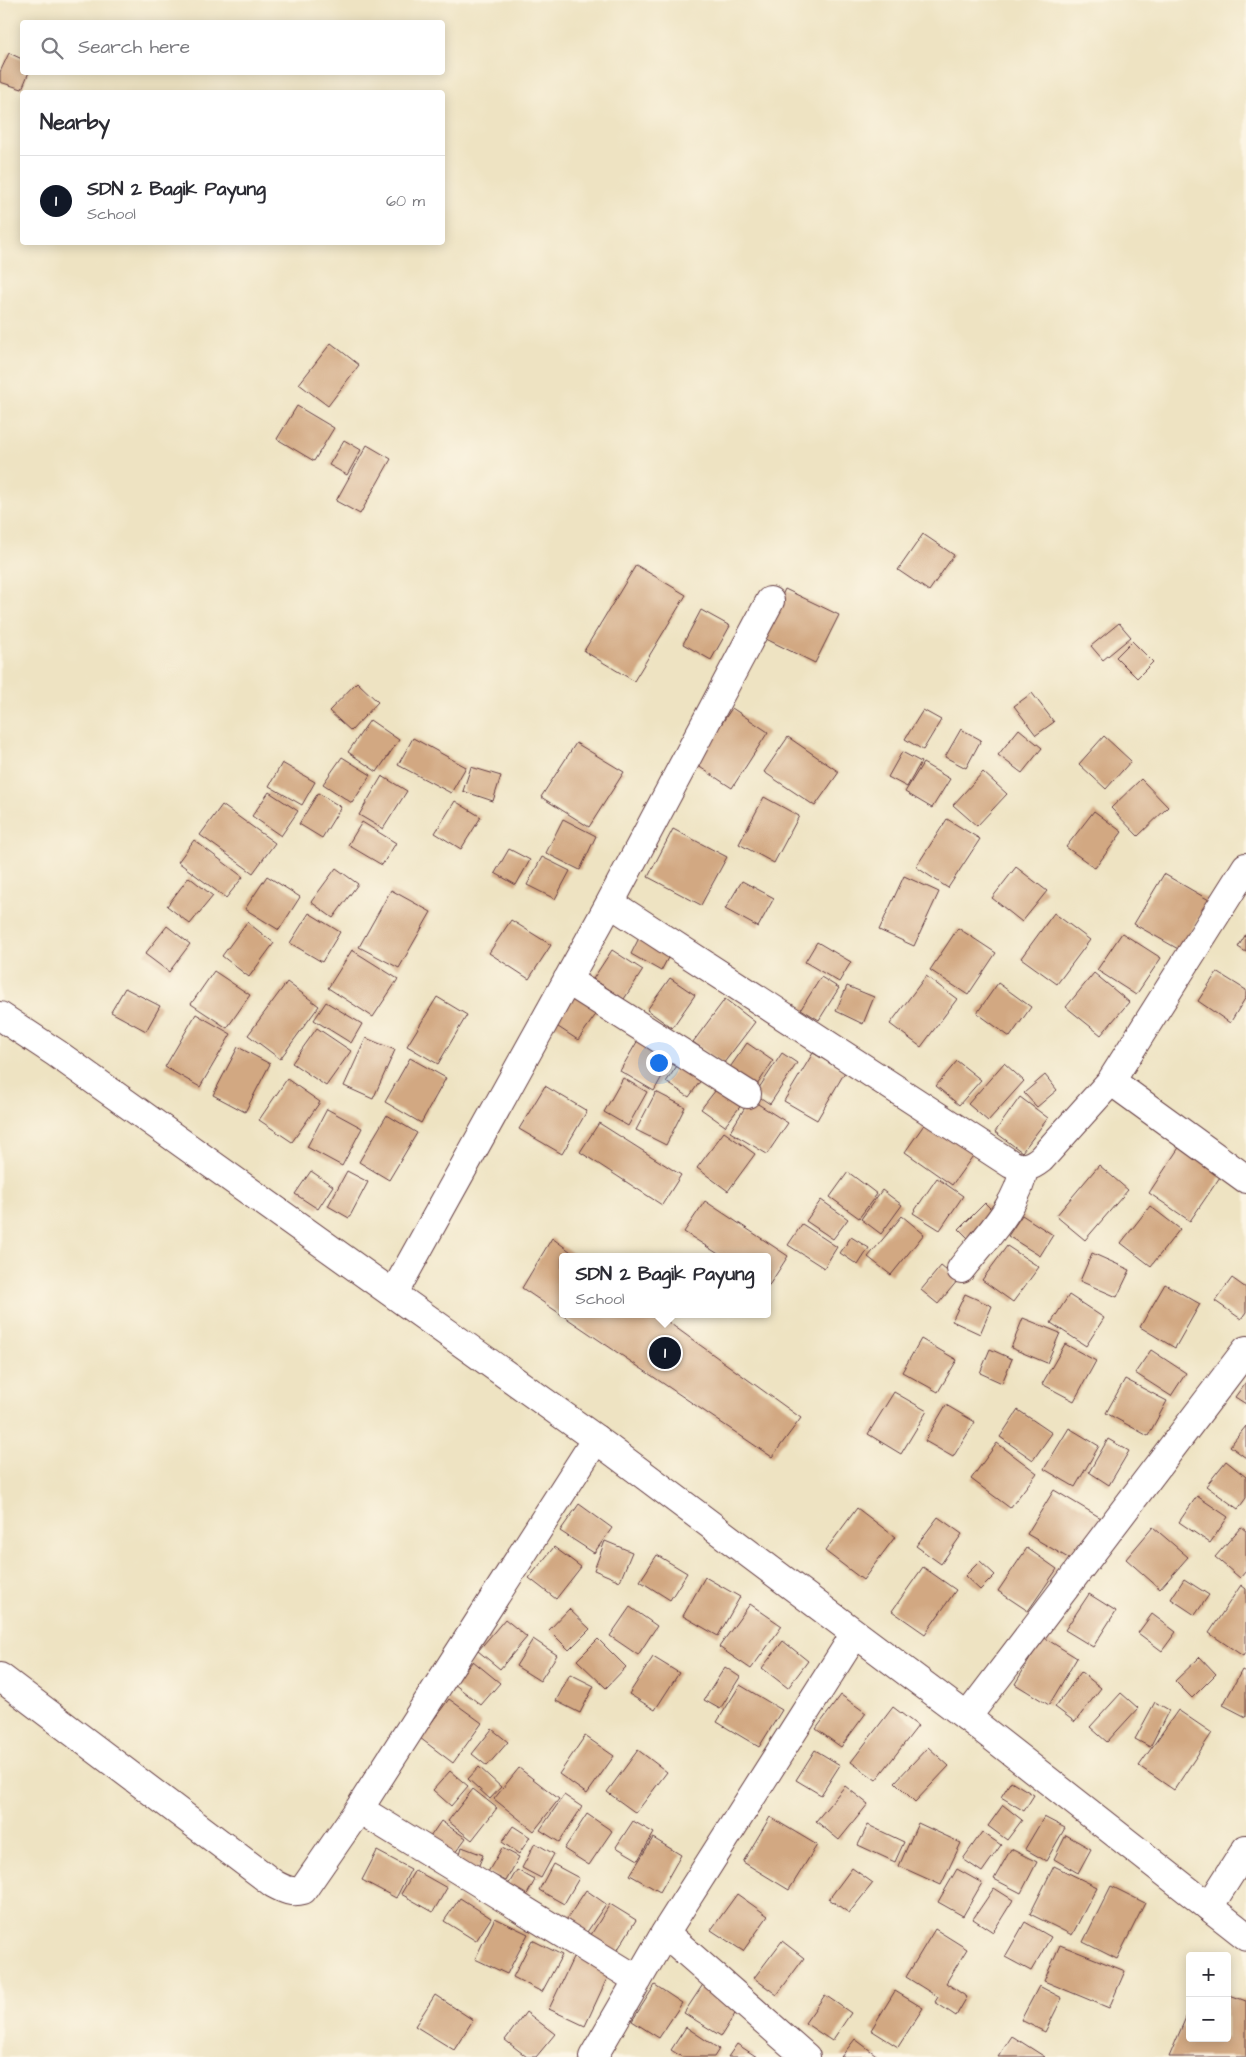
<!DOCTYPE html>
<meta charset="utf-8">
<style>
body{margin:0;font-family:"Architects Daughter",sans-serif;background:#f2f2f3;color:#2b2b33}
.controls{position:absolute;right:15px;bottom:15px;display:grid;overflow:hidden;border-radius:5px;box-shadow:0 2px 12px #0003}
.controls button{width:45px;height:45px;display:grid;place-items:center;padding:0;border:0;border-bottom:1px solid #e1e1e2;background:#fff;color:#2b2b33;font:25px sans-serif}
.you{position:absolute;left:658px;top:1062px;width:18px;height:18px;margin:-12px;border:4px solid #fff;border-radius:50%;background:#1a73e8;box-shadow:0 0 0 8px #1a73e833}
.badge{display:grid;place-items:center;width:32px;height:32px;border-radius:50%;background:#111827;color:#fff;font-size:16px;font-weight:700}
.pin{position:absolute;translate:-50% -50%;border:2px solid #fff;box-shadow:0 1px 5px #0006}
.popup{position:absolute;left:559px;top:1253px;width:212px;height:65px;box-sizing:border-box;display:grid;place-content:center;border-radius:5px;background:#fff;filter:drop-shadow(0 1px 4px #0005);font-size:16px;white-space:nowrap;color:#7c7c81}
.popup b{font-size:19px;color:#2b2b33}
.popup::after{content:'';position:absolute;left:50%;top:100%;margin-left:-10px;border:10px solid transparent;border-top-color:#fff}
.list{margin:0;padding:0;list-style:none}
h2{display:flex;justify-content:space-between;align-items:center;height:65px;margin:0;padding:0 20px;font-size:21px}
h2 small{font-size:16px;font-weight:400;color:#7c7c81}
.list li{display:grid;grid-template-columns:32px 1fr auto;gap:15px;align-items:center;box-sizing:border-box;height:90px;padding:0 20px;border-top:1px solid #e1e1e2}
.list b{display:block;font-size:19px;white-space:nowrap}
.list p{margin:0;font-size:16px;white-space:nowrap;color:#7c7c81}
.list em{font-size:16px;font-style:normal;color:#7c7c81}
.icon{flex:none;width:28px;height:28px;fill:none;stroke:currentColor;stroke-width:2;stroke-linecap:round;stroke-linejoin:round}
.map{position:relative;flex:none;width:1246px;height:2057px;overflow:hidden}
.search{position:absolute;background:#fff;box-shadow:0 2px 12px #0003;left:20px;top:20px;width:425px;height:55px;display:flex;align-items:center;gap:12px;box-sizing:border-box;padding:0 18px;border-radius:5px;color:#7c7c81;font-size:19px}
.panel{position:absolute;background:#fff;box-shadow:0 2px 12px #0003;left:20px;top:90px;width:425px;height:155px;border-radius:5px}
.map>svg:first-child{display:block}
.building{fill:#d2a882}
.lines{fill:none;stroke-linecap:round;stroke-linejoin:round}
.minor-casing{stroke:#633c42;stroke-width:30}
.tertiary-casing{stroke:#633c42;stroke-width:30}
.minor{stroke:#fff;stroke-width:28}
.tertiary{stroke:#fff;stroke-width:28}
</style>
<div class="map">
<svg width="1246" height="2057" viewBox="0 0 1246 2057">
<rect width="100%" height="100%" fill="#fcf5e5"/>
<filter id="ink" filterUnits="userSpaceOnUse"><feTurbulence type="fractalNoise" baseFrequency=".02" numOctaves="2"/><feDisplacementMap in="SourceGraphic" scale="10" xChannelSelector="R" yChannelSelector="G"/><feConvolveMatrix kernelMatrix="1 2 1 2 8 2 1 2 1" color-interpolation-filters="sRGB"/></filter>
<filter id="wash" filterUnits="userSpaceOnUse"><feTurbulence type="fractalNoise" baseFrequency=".0096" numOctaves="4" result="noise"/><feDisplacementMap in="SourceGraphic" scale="20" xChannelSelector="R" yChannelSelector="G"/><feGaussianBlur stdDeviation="1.12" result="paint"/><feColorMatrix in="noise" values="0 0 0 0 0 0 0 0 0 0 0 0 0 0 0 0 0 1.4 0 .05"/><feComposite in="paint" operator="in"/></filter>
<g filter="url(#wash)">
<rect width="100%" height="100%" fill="#eee3c2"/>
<g id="blocks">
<path class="building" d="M9,53L22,59V72H29L22,89L0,82V72Z
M331,343L359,365L328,406L299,384Z
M297,406L334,428L314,461L277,439Z
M344,440L361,450L347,475L329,465Z
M367,445L391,459L360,514L336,501Z
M923,534L954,555L929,591L898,570Z
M636,565L686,595L634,681L584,651Z
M785,589L839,615L815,663L762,637Z
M701,610L730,626L711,660L683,644Z
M1119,623L1131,637L1103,660L1091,646Z
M1132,641L1153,662L1137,678L1116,657Z
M357,682L378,702L351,731L329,711Z
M1032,693L1054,722L1036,735L1014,706Z
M732,708L768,732L732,788L695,764Z
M923,710L941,720L923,750L905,739Z
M370,720L399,740L377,772L348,752Z
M961,729L981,740L966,768L945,757Z
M1019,729L1042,748L1022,773L998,755Z
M1104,736L1131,761L1106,789L1079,764Z
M788,737L839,772L815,806L764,772Z
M413,738L466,767L451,793L398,765Z
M576,743L624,772L589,827L541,797Z
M902,752L921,762L907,787L888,777Z
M342,757L371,775L352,803L323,784Z
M282,763L315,782L302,805L269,786Z
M923,763L950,779L932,808L905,792Z
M471,767L501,776L493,801L463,791Z
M983,772L1007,794L977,826L953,805Z
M382,776L407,791L383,829L359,815Z
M1141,779L1168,807L1138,836L1111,808Z
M269,792L298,811L281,836L252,816Z
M318,793L341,807L322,838L299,824Z
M764,797L799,816L774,863L739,844Z
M455,801L481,817L461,849L435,833Z
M222,805L275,843L253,873L200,835Z
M1094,811L1122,832L1095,868L1066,847Z
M563,819L596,836L580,870L546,853Z
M947,819L980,839L948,888L916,867Z
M362,822L396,843L382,865L348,845Z
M673,829L727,857L701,905L648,877Z
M194,840L243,877L226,898L178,862Z
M509,849L530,860L516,885L495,873Z
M542,857L570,871L555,899L527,885Z
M1016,867L1047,891L1022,922L992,898Z
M336,868L358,884L333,918L311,902Z
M1164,874L1209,900L1180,950L1134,924Z
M267,876L300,897L279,930L245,909Z
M904,876L939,892L914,946L879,930Z
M189,877L213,896L190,924L167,906Z
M742,881L774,898L758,927L725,909Z
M391,890L431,912L399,968L359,947Z
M309,913L340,932L322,962L290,943Z
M1054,913L1090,940L1057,984L1021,958Z
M511,920L551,945L529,979L489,953Z
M247,922L274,943L249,977L222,956Z
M167,926L190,944L169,972L145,954Z
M958,928L996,953L968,995L930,970Z
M1122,933L1161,958L1136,995L1097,970Z
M1246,934V952L1238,947Z
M640,936L671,952L661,971L631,954Z
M817,942L851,962L839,982L805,962Z
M352,950L398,979L373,1017L328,988Z
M612,950L643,970L624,999L593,979Z
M214,971L250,995L227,1028L191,1004Z
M1217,972L1246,990V997L1230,1023L1198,1001Z
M1094,973L1129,1002L1101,1035L1066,1007Z
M926,976L957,999L921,1047L890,1024Z
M821,977L839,988L819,1020L801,1009Z
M670,978L695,995L672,1028L647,1010Z
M287,982L319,1006L280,1059L248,1035Z
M998,983L1031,1007L1010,1037L977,1013Z
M847,986L874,997L863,1024L836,1011Z
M125,988L160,1006L146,1031L111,1012Z
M573,992L599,1010L578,1040L552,1023Z
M437,997L467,1015L438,1064L407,1046Z
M725,999L755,1022L723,1064L693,1042Z
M326,1002L362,1024L351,1043L314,1020Z
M196,1014L231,1034L200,1087L165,1067Z
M317,1028L351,1051L326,1086L292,1063Z
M366,1038L395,1050L373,1099L344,1086Z
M638,1040L671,1060L654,1091L620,1071Z
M747,1043L773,1061L753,1091L726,1073Z
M238,1047L270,1064L245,1112L213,1095Z
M782,1053L797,1063L770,1104L755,1094Z
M813,1053L845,1072L817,1120L784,1101Z
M410,1058L446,1078L421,1123L385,1102Z
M681,1060L704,1076L689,1097L666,1082Z
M957,1061L981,1080L959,1105L936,1086Z
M1004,1063L1024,1081L988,1121L968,1104Z
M1045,1075L1057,1090L1037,1107L1024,1093Z
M623,1078L647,1092L628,1126L604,1112Z
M287,1079L320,1102L292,1142L259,1120Z
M545,1086L587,1111L562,1154L519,1129Z
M719,1086L742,1104L725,1126L701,1109Z
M656,1092L685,1107L666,1145L636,1130Z
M1020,1097L1048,1118L1022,1152L995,1132Z
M750,1099L788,1123L767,1154L730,1132Z
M327,1109L362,1128L342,1166L307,1147Z
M387,1115L417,1133L389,1180L359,1162Z
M928,1119L975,1153L952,1185L905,1152Z
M599,1123L681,1175L662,1205L580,1152Z
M724,1132L755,1154L728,1191L697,1168Z
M1180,1146L1222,1174L1190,1221L1149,1193Z
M1099,1165L1128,1190L1085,1240L1056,1216Z
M311,1171L333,1186L318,1209L295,1194Z
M347,1171L368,1182L349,1218L328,1206Z
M848,1172L877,1194L859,1218L830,1197Z
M937,1178L963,1196L940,1230L913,1213Z
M882,1190L902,1205L881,1234L861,1219Z
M821,1200L848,1219L833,1239L806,1221Z
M705,1201L788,1256L768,1287V1257H723L684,1232Z
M985,1203L1000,1218L974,1244L959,1229Z
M1150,1206L1180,1229L1151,1266L1121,1243Z
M1022,1215L1053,1235L1040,1256L1008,1236Z
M902,1216L924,1234L891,1275L868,1257Z
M802,1224L837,1247L824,1268L788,1245Z
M851,1237L869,1248L858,1265L840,1253Z
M552,1238L578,1257H562V1314H657L801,1418L772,1457L522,1288Z
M1007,1246L1039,1267L1013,1302L982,1280Z
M1092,1253L1130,1270L1117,1297L1080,1281Z
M941,1266L958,1280L938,1304L921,1290Z
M1232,1278L1246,1288V1312L1241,1319L1215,1301Z
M1165,1284L1200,1304L1175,1348L1140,1327Z
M965,1294L992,1306L980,1334L952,1321Z
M1069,1295L1104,1318L1086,1346L1051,1323Z
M1023,1318L1060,1333L1047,1363L1011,1348Z
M921,1339L957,1360L938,1392L902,1372Z
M1065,1344L1096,1361L1074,1401L1042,1384Z
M990,1349L1012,1359L1002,1383L980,1373Z
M1151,1350L1186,1373L1171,1396L1135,1373Z
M1125,1379L1167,1401L1148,1436L1106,1413Z
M1246,1382V1404L1235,1397Z
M894,1392L927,1411L901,1454L868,1434Z
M946,1405L975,1422L953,1457L925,1441Z
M1018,1410L1052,1433L1033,1460L1000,1437Z
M1246,1426V1458L1230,1446Z
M1069,1428L1099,1446L1075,1487L1044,1469Z
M1108,1439L1129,1451L1109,1485L1089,1472Z
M997,1443L1037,1473L1010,1508L971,1479Z
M1226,1461L1246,1477V1498L1238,1509L1206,1486Z
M1054,1490L1101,1518L1075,1562L1027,1534Z
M1197,1496L1228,1517L1210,1543L1179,1522Z
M579,1504L612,1528L594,1553L560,1531Z
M857,1508L895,1537L863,1580L825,1551Z
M938,1517L962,1534L941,1564L916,1546Z
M1153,1527L1188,1557L1160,1589L1126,1559Z
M1241,1527L1246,1531V1571L1240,1578L1215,1557Z
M605,1541L632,1552L620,1581L594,1570Z
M554,1547L581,1567L556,1599L529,1578Z
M1027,1548L1057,1569L1028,1611L998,1591Z
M657,1555L687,1573L670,1600L640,1581Z
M980,1561L995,1575L980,1590L965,1576Z
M923,1567L956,1590L925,1634L892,1611Z
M705,1577L740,1597L718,1636L683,1616Z
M1184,1579L1209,1595L1195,1615L1171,1599Z
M1241,1585L1246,1589V1651L1243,1656L1209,1633Z
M1089,1594L1116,1611L1093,1647L1065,1630Z
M750,1604L782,1626L751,1669L719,1647Z
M630,1607L657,1626L638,1655L610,1636Z
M569,1609L590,1629L569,1650L549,1630Z
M1152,1614L1176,1632L1162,1651L1138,1633Z
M505,1619L527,1637L500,1669L478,1651Z
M1043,1637L1077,1658L1049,1705L1015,1684Z
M533,1639L557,1655L540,1681L516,1666Z
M598,1639L626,1667L606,1688L577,1660Z
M783,1641L808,1661L788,1688L762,1668Z
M653,1657L679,1673L655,1710L629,1694Z
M1200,1657L1216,1674L1192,1698L1175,1681Z
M473,1661L500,1683L481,1705L454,1684Z
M725,1667L740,1677L720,1709L704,1700Z
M1242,1670L1246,1672V1717L1223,1705Z
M1081,1672L1101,1688L1075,1722L1055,1707Z
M570,1674L594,1686L580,1713L556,1701Z
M740,1685L782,1710L759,1747L717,1722Z
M1121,1693L1138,1708L1107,1742L1090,1727Z
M841,1695L866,1713L841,1747L816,1729Z
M449,1699L482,1723L453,1763L420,1738Z
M1155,1702L1169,1710L1150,1747L1135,1739Z
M893,1707L918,1726L876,1780L851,1762Z
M1178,1710L1212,1733L1174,1790L1139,1766Z
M492,1729L508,1742L487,1766L472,1754Z
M585,1736L614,1756L587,1794L559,1774Z
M928,1747L949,1766L915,1802L895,1782Z
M638,1750L667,1772L636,1813L607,1792Z
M815,1750L840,1765L821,1795L796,1780Z
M479,1767L501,1787L490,1799L468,1779Z
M519,1768L559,1799L534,1831L494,1799Z
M450,1771L468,1786L451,1806L433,1790Z
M1011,1781L1034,1795L1024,1811L1001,1797Z
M845,1786L868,1804L839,1840L816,1821Z
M473,1789L497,1808L472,1840L448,1821Z
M564,1795L582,1807L559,1842L540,1830Z
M1003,1805L1022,1820L1007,1840L988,1826Z
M587,1814L612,1831L589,1865L564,1849Z
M770,1817L817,1845L789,1890L743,1862Z
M1044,1817L1065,1828L1046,1861L1025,1849Z
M441,1821L466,1838L452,1857L428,1840Z
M633,1821L654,1833L638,1860L616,1847Z
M918,1823L961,1843L941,1885L899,1866Z
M868,1825L904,1842L895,1862L858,1845Z
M513,1826L530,1837L519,1854L502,1842Z
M982,1832L1001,1845L982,1872L963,1859Z
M1066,1835L1091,1849L1078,1873L1054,1859Z
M653,1838L681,1855L660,1892L630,1875Z
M535,1843L554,1854L541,1878L522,1868Z
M462,1847L483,1855L477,1870L457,1864Z
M502,1848L519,1857L506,1881L488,1872Z
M1011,1849L1037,1862L1021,1893L994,1879Z
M377,1851L411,1869L396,1898L362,1880Z
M553,1864L579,1878L564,1904L539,1890Z
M1054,1866L1097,1887L1072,1935L1030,1914Z
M852,1868L873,1883L849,1913L829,1899Z
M957,1869L982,1883L963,1916L938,1902Z
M415,1870L447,1888L433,1912L401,1894Z
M517,1870L535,1880L525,1898L507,1887Z
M1111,1886L1145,1903L1117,1959L1083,1942Z
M994,1888L1013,1900L993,1932L973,1919Z
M586,1890L606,1904L585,1935L565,1922Z
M737,1894L768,1916L743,1951L711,1930Z
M460,1898L491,1918L476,1941L444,1921Z
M610,1904L636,1920L615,1954L589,1938Z
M495,1918L528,1934L507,1974L475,1959Z
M1025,1922L1051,1937L1031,1971L1005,1957Z
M935,1929L967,1949L946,1983L967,1997L956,2016L935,2002L938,1997L906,1977Z
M532,1940L562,1955L542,1992L513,1977Z
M782,1941L804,1958L777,1995L754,1978Z
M1060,1945L1125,1971L1109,2008L1044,1981Z
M574,1956L610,1972L585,2026L549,2009Z
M704,1983L740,2006L721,2036L684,2013Z
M655,1985L682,2003L659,2038L632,2021Z
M1039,1986L1062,1998L1045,2032L1021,2020Z
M895,1991L923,2008L898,2047L871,2030Z
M1227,1994L1246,2001V2057H1169L1190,2008V2038H1227Z
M435,1995L473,2020L454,2050L415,2026Z
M825,1995L851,2013L832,2041L805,2023Z
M526,2012L555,2034L536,2057H527L505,2040Z
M686,2027L719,2049L714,2057H682L671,2050Z
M1012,2036L1045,2057H998Z
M855,2039L879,2057H841Z
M737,2044L757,2057H728Z"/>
</g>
</g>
<g filter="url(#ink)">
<use href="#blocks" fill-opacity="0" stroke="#633c42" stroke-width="1"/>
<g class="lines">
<g class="minor-casing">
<path id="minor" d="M610,903L1011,1164C1023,1170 1031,1167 1041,1159L1111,1081L1246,867
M567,980L747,1094
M1111,1081L1246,1179
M961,1269C985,1238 1018,1207 1024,1168
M394,1293L610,903L770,601
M0,1677L274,1884C285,1890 292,1893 303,1890L359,1809L596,1439
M967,1717L1246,1350
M359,1809L638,1980
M1209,1907L1246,1849
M665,1933L806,2057
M593,2057L665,1933L855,1634"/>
</g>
<g class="tertiary-casing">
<path id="tertiary" d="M0,1016L56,1053L596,1439L967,1717L1246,1936"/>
</g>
<use href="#minor" class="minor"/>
<use href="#tertiary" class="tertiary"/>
</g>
</g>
</svg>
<div class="controls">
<button>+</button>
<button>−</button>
</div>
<div class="you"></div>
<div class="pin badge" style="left:665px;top:1353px">1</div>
<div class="popup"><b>SDN 2 Bagik Payung</b>School</div>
<div class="search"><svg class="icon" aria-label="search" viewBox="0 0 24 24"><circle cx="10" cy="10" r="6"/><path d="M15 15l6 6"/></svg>Search here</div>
<section class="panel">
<h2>Nearby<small></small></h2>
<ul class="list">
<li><span class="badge">1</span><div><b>SDN 2 Bagik Payung</b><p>School</p></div><em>60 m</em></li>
</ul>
</section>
</div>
